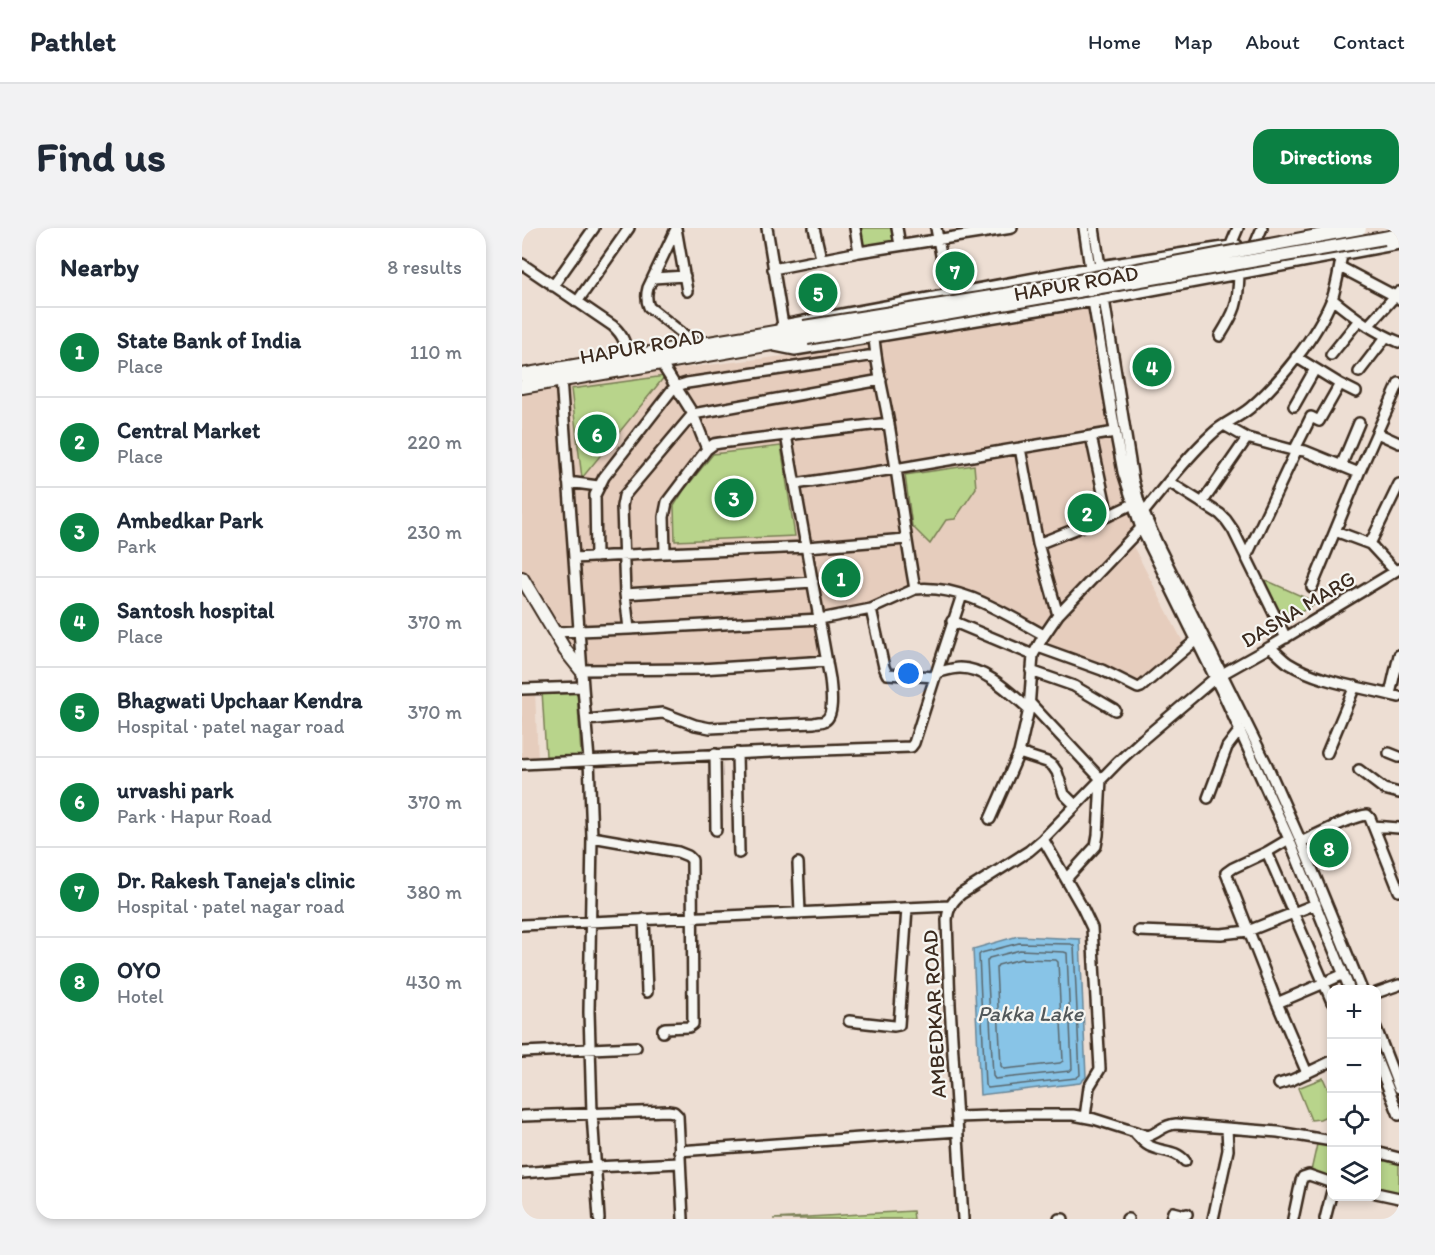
<!DOCTYPE html>
<meta charset="utf-8">
<style>
body{margin:0;font-family:Itim,sans-serif;background:#f2f2f3;color:#1f2937}
.controls{position:absolute;right:18px;bottom:18px;display:grid;overflow:hidden;border-radius:12px;box-shadow:0 3px 9px #0003}
.controls button{width:54px;height:54px;display:grid;place-items:center;padding:0;border:0;border-bottom:2px solid #e0e1e3;background:#fff;color:#1f2937;font:30px sans-serif}
.you{position:absolute;left:387px;top:446px;width:21px;height:21px;margin:-15px;border:4px solid #fff;border-radius:50%;background:#1a73e8;box-shadow:0 0 0 9px #1a73e833}
.badge{display:grid;place-items:center;width:39px;height:39px;border-radius:50%;background:#0b8043;color:#fff;font-size:20px;font-weight:700}
.pin{position:absolute;translate:-50% -50%;border:3px solid #fff;box-shadow:0 2px 6px #0006}
.list{margin:0;padding:0;list-style:none}
h2{display:flex;justify-content:space-between;align-items:center;height:78px;margin:0;padding:0 24px;font-size:26px}
h2 small{font-size:20px;font-weight:400;color:#747a83}
.list li{display:grid;grid-template-columns:39px 1fr auto;gap:18px;align-items:center;box-sizing:border-box;height:90px;padding:0 24px;border-top:2px solid #e0e1e3}
.list b{display:block;font-size:22px;white-space:nowrap}
.list p{margin:0;font-size:20px;white-space:nowrap;color:#747a83}
.list em{font-size:20px;font-style:normal;color:#747a83}
.icon{flex:none;width:33px;height:33px;fill:none;stroke:currentColor;stroke-width:2;stroke-linecap:round;stroke-linejoin:round}
.map{position:relative;flex:none;width:877px;height:991px;overflow:hidden;border-radius:18px}
header{display:flex;align-items:center;gap:36px;box-sizing:border-box;height:84px;padding:0 30px;background:#fff;border-bottom:2px solid #e0e1e3}
header strong{font-size:28px}
nav{display:flex;gap:33px;margin-inline-start:auto;font-size:21px}
.intro{display:flex;align-items:center;justify-content:space-between;box-sizing:border-box;height:144px;padding:0 36px}
h1{margin:0;font-size:42px}
.button{padding:15px 27px;border-radius:18px;background:#0b8043;color:#fff;font-size:21px;font-weight:700}
main{display:flex;gap:36px;padding:0 36px}
aside{flex:1;background:#fff;border-radius:18px;box-shadow:0 3px 9px #0003}
.map>svg:first-child{display:block}
.built{fill:#e6cdbd}
.green{fill:#b8d48b;stroke:#7a7f54;stroke-width:1.5}
.water{fill:#88c4e7;stroke:#698697;stroke-width:1.5}
.lines{fill:none;stroke-linecap:round;stroke-linejoin:round}
.shore{stroke:#5a686e;stroke-width:1.5}
.minor-casing{stroke:#3b2a1e;stroke-width:14}
.major-casing{stroke:#3b2a1e;stroke-width:16}
.minor{stroke:#f6f6f2;stroke-width:9}
.major{stroke:#f6f6f2;stroke-width:12}
.major-bridge-casing{stroke:#3b2a1e;stroke-width:16;stroke-linecap:butt}
.major-bridge{stroke:#f6f6f2;stroke-width:12}
.labels{text-anchor:middle;dominant-baseline:central;stroke-width:4.5;stroke-linejoin:round;paint-order:stroke}
.street-label{font-size:21px;fill:#3b2a1e;stroke:#f6f6f2}
.water-label{font-size:22px;font-style:italic;fill:#52585a;stroke:#f6f6f2}
</style>
<header>
<strong>Pathlet</strong>
<nav><a>Home</a><a>Map</a><a>About</a><a>Contact</a></nav>
</header>
<div class="intro"><h1>Find us</h1><a class="button">Directions</a></div>
<main>
<aside>
<h2>Nearby<small>8 results</small></h2>
<ul class="list">
<li><span class="badge">1</span><div><b>State Bank of India</b><p>Place</p></div><em>110 m</em></li>
<li><span class="badge">2</span><div><b>Central Market</b><p>Place</p></div><em>220 m</em></li>
<li><span class="badge">3</span><div><b>Ambedkar Park</b><p>Park</p></div><em>230 m</em></li>
<li><span class="badge">4</span><div><b>Santosh hospital</b><p>Place</p></div><em>370 m</em></li>
<li><span class="badge">5</span><div><b>Bhagwati Upchaar Kendra</b><p>Hospital · patel nagar road</p></div><em>370 m</em></li>
<li><span class="badge">6</span><div><b>urvashi park</b><p>Park · Hapur Road</p></div><em>370 m</em></li>
<li><span class="badge">7</span><div><b>Dr. Rakesh Taneja's clinic</b><p>Hospital · patel nagar road</p></div><em>380 m</em></li>
<li><span class="badge">8</span><div><b>OYO</b><p>Hotel</p></div><em>430 m</em></li>
</ul>
</aside>
<div class="map">
<svg width="877" height="991" viewBox="0 0 877 991">
<rect width="100%" height="100%" fill="#edded3"/>
<filter id="ink" filterUnits="userSpaceOnUse"><feTurbulence type="fractalNoise" baseFrequency=".0167" numOctaves="2"/><feDisplacementMap in="SourceGraphic" scale="12" xChannelSelector="R" yChannelSelector="G"/><feConvolveMatrix kernelMatrix="1 2 1 2 8 2 1 2 1" color-interpolation-filters="sRGB"/></filter>
<g filter="url(#ink)">
<path class="built" d="M567,77L593,229L614,301L540,379L512,404L445,372L406,359L383,358L367,368L350,376L292,388L298,436L52,445L0,345V161L54,153L270,127L477,90Z
M609,314L663,418L616,457L519,417Z
M0,463H13L16,533L0,534Z"/>
<path class="green" d="M339,0H369L372,17L342,21Z
M143,148L60,250L49,161Z
M259,218L273,308L153,313L152,278L162,262L191,226Z
M452,237L454,260L433,291L424,292L408,316L390,298L383,247Z
M739,350L795,375L759,395Z
M55,461L59,527L24,528L20,463Z
M801,850L809,868V886L798,891L789,892L776,860Z
M796,912L809,915V949L789,943Z
M854,927L871,932L877,936V967L855,961Z
M391,983L392,991H251Z"/>
<path class="water" d="M496,708L558,711L564,849L558,855L458,867L451,721Z"/>
<g class="lines">
<path class="shore" d="M497,715L549,716L552,718L558,847L554,850L466,860L463,857L457,727L459,725Z
M498,722L542,724L545,725L550,841L548,843L473,851L471,848L465,733L467,730Z
M499,731L534,732L536,734L541,833L538,835L482,841L479,838L474,740L476,737Z"/>
<g class="minor-casing">
<path id="minor" d="M154,0L165,63
M245,0L261,97
M292,0L299,30
M333,0L337,24
M375,0L378,17
M414,0L426,65
M562,0L568,40
M572,0L578,38
M154,1L126,60C124,67 124,72 127,79L175,117
M734,14L740,0
M708,19L716,0
M0,36L91,98C102,108 104,116 105,130
M818,39L873,68L877,64
M251,41L337,24L490,0
M131,50L163,48
M31,58L72,0
M582,71L611,252L617,274L635,315L745,537L779,614L840,762
M810,71C831,88 852,104 877,114
M571,73L591,191L601,244L619,300L703,470L767,611L828,762
M55,74L107,0
M259,98L261,97L578,38L715,17
M846,98L873,68L877,71
M698,108C714,82 716,77 717,46
M253,118L273,122L571,73L877,16
M809,127L837,92
M139,135L171,186L185,221
M837,144L864,109
M39,151L52,330
M818,156L834,164
M772,178L793,141
M171,186L359,152
M702,197L725,210L774,223
M855,205L877,215
M264,207L367,195
M569,208L586,288
M498,220L516,316L536,387
M772,223L789,189L797,193L818,156L774,129
M819,238L837,195
M46,254L76,258
M647,254L698,286L704,292L711,302L764,410
M273,256L373,241L593,204
M680,275L725,210
M621,285C643,258 665,229 690,206C701,195 716,190 728,180C758,154 795,108 810,71C815,57 817,41 820,27
M813,303L848,316L873,343
M516,316L586,288L611,276
M848,316L877,256
M143,325L285,319L384,311
M74,329L73,267L82,249L149,163L155,158L165,155L353,127
M724,329L774,223L776,222L783,223L837,245
M790,359L837,245L877,155
M393,361C439,356 483,386 522,407
M103,366L291,354
M349,381L362,439L365,446L413,449L440,367
M430,393L511,427
M107,401L103,366L100,278L102,268L171,186
M32,404L107,401L298,391L349,381L393,361C383,306 376,251 367,196C362,167 354,138 352,109
M516,419L580,442L616,460L619,459L674,412
M748,419C754,424 759,430 766,435C798,455 840,459 877,469
M59,442L179,441L305,433
M509,443L552,458L593,482
M414,445C422,443 430,440 438,440C464,440 488,465 507,481
M61,459L52,330L143,325L142,289L145,274L185,221L192,216L198,215L264,207L308,451C309,461 313,489 302,493C301,494 293,494 292,495L188,500L173,497L141,485L64,492
M0,461L61,459L67,532L70,609L67,784L70,885L77,991
M868,466L877,427
M508,475L579,551L576,607L574,618L544,651
M215,525L217,625
M497,525L525,534L531,538L535,544L542,566L553,577
M805,525L833,458
M867,525L877,529
M193,526L194,602
M0,536L271,523L389,519L392,515L413,449
M837,542L862,561L877,565
M686,570L705,519L718,502
M468,591L497,525L507,481L511,427L521,409L536,387L619,300
M851,598L877,600
M70,609L156,624L166,628L170,632L171,796L167,799L143,800L141,801V804
M521,611L560,679L570,700L578,841L567,859L563,889
M767,611L745,624L711,640L704,645L755,775L802,755L822,746
M779,614C794,607 830,588 845,587L848,590L877,663
M745,624L810,774
M276,635L278,685
M122,691L125,764
M0,697L428,678
M617,703L699,706L726,703L794,676
M854,765L877,757
M755,775L785,845
M327,793L372,798L377,797L385,680
M854,800L877,860
M0,824L114,819
M854,830L877,887
M757,856L770,852L810,833
M0,888L146,883L152,884L156,888L161,991
M435,889L496,887H551L572,891L626,908C637,905 640,897 654,896L756,904L810,913
M614,906C619,911 623,917 630,919C641,924 654,922 663,933
M157,923L436,903
M854,924L877,930
M0,945L73,939L158,935
M854,965L877,970
M441,991L428,777L425,692C426,680 430,674 439,666L507,623L521,611L596,534L621,511L693,450L748,419L877,341
M537,991H541
M605,991H606
M649,991L651,984L663,987L665,986
M691,991L706,922L705,900
M771,991L779,953L781,949L787,947L810,955
M803,991L810,963"/>
</g>
<g class="major-casing">
<path id="major" d="M862,10L877,7
M0,147L175,117L282,99
M0,159L285,110
M0,350L43,422L59,442"/>
</g>
<use href="#minor" class="minor"/>
<use href="#major" class="major"/>
<g class="major-bridge-casing">
<path id="major-bridge" d="M282,99L482,67L838,0
M285,110L862,10"/>
</g>
<use href="#major-bridge" class="major-bridge"/>
</g>
</g>
<g class="labels">
<g class="street-label">
<text transform="translate(554 55) rotate(-10)">HAPUR ROAD</text>
<text transform="translate(120 118) rotate(-10)">HAPUR ROAD</text>
<text transform="translate(776 381) rotate(-31)">DASNA MARG</text>
<text transform="translate(412 786) rotate(-93)">AMBEDKAR ROAD</text>
</g>
<g class="water-label">
<text x="508" y="785">Pakka Lake</text>
</g>
</g>
</svg>
<div class="controls">
<button>+</button>
<button>−</button>
<button><svg class="icon" aria-label="locate" viewBox="0 0 24 24"><circle cx="12" cy="12" r="6"/><path d="M12 2v4M12 18v4M2 12h4M18 12h4"/></svg></button>
<button><svg class="icon" aria-label="layers" viewBox="0 0 24 24"><path d="M12 4l9 5-9 5-9-5zM3 14l9 5 9-5"/></svg></button>
</div>
<div class="you"></div>
<div class="pin badge" style="left:319px;top:350px">1</div>
<div class="pin badge" style="left:565px;top:285px">2</div>
<div class="pin badge" style="left:212px;top:270px">3</div>
<div class="pin badge" style="left:630px;top:139px">4</div>
<div class="pin badge" style="left:296px;top:65px">5</div>
<div class="pin badge" style="left:75px;top:206px">6</div>
<div class="pin badge" style="left:433px;top:43px">7</div>
<div class="pin badge" style="left:807px;top:620px">8</div>
</div>
</main>
